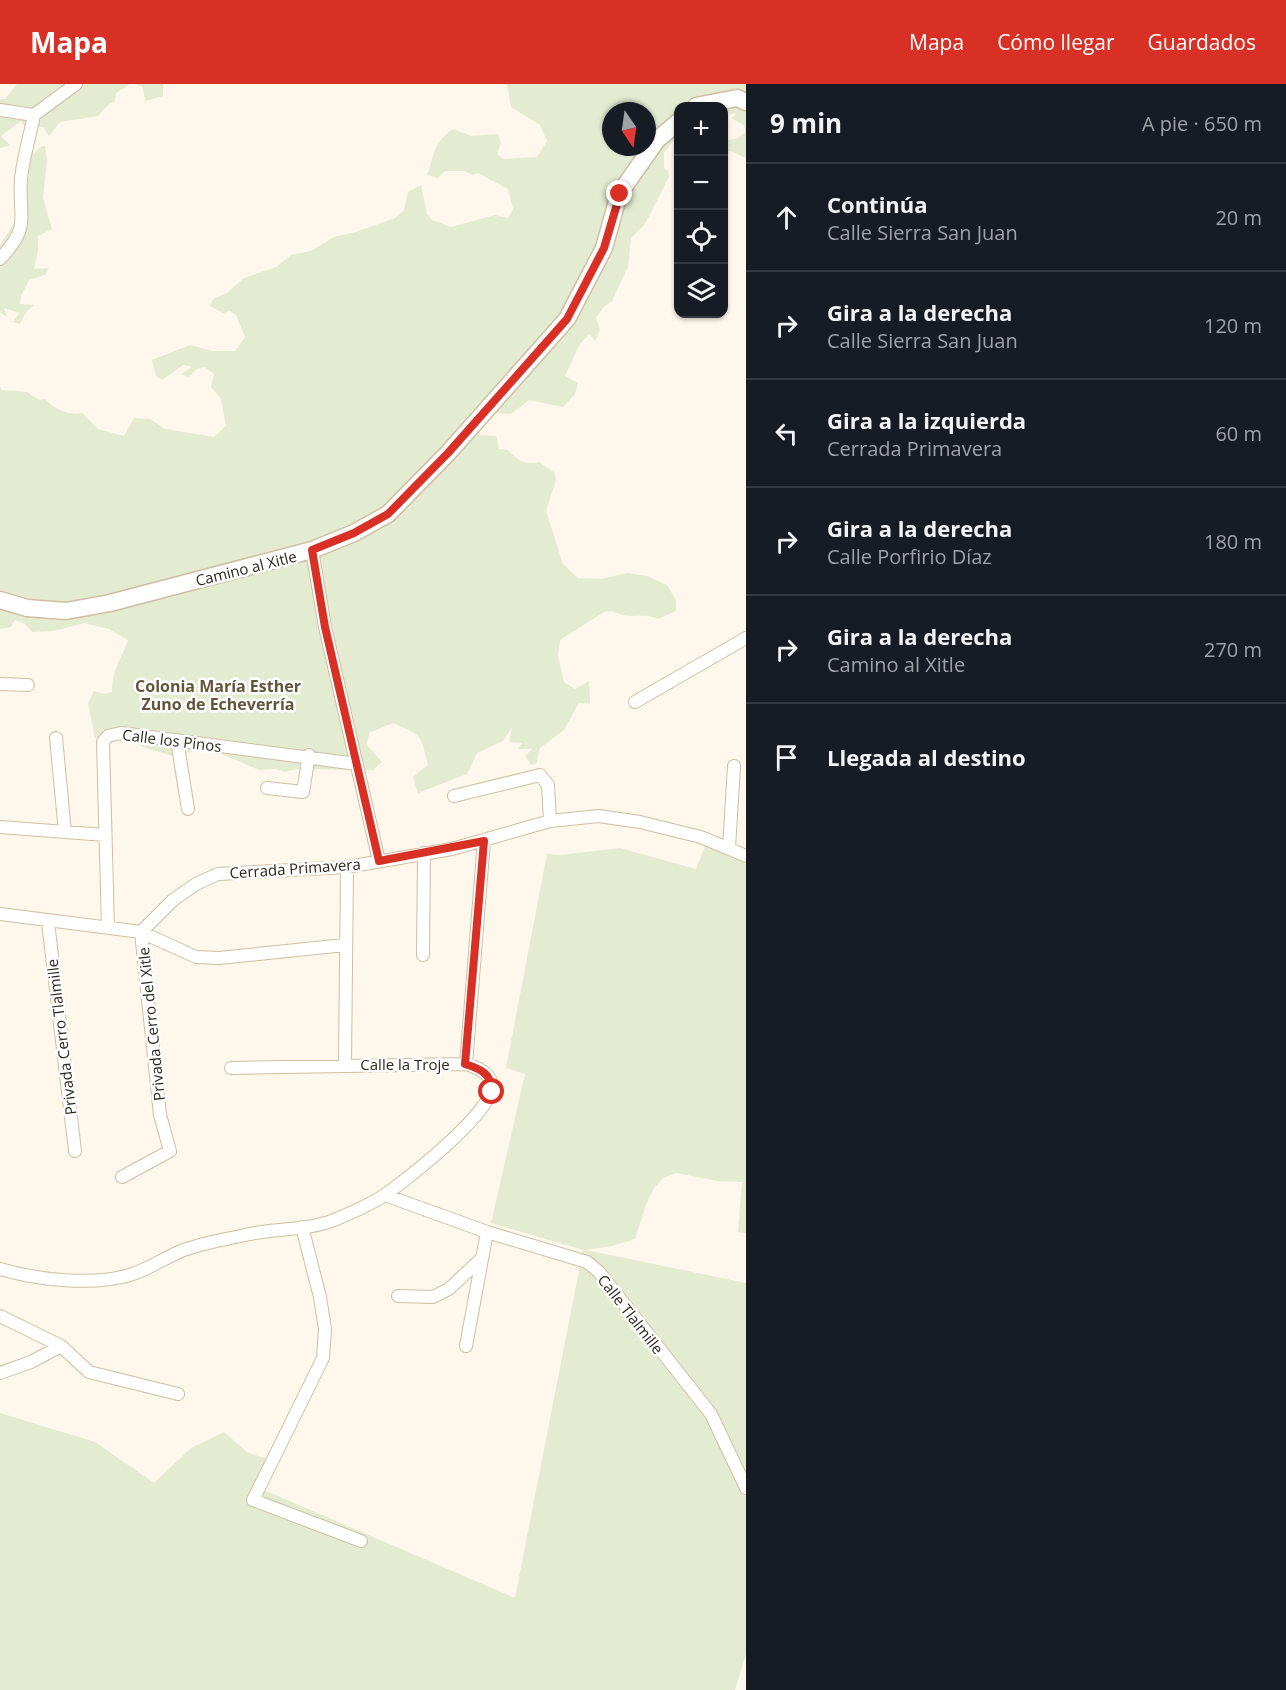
<!DOCTYPE html>
<html lang="es">
<meta charset="utf-8">
<style>
body{margin:0;font-family:"Open Sans",sans-serif;background:#20242c;color:#f1f3f6}
.controls{position:absolute;right:18px;top:18px;display:grid;overflow:hidden;border-radius:12px;box-shadow:0 2px 4px #0004}
.controls button{width:54px;height:54px;display:grid;place-items:center;padding:0;border:0;border-bottom:2px solid #363941;background:#171b24;color:#f1f3f6;font:30px sans-serif}
.compass{position:absolute;left:602px;top:18px;width:54px;height:54px;border-radius:50%;background:#171b24;box-shadow:0 2px 4px #0004;rotate:167deg}
.stop{position:absolute;width:18px;height:18px;margin:-14px;border:4px solid #d93025;border-radius:50%;background:#fff}
.stop.end{background:#d93025;border-color:#fff;box-shadow:0 2px 6px #0008}
.list{margin:0;padding:0;list-style:none}
h2{display:flex;justify-content:space-between;align-items:center;height:78px;margin:0;padding:0 24px;font-size:26px}
h2 small{font-size:20px;font-weight:400;color:#9ea1a6}
.list li{display:grid;grid-template-columns:39px 1fr auto;gap:18px;align-items:center;box-sizing:border-box;height:108px;padding:0 24px;border-top:2px solid #363941}
.list b{display:block;font-size:22px;white-space:nowrap}
.list p{margin:0;font-size:20px;white-space:nowrap;color:#9ea1a6}
.list em{font-size:20px;font-style:normal;color:#9ea1a6}
.icon{flex:none;width:33px;height:33px;fill:none;stroke:currentColor;stroke-width:2;stroke-linecap:round;stroke-linejoin:round}
.map{position:relative;flex:none;width:746px;height:1606px;overflow:hidden}
header{display:flex;align-items:center;gap:36px;box-sizing:border-box;height:84px;padding:0 30px;background:#d93025;color:#fff}
header strong{font-size:28px}
nav{display:flex;gap:33px;margin-inline-start:auto;font-size:21px}
main{display:flex}
aside{flex:1;background:#171b24}
.map>svg:first-child{display:block}
.green{fill:#e3ebd1;fill-rule:evenodd}
.lines{fill:none;stroke-linecap:round;stroke-linejoin:round}
.street-casing{stroke:#cfbfa2;stroke-width:14}
.secondary-casing{stroke:#cfbfa2;stroke-width:19}
.street{stroke:#fff;stroke-width:12}
.secondary{stroke:#fff;stroke-width:16}
.route{stroke:#d93025;stroke-width:8}
.labels{text-anchor:middle;dominant-baseline:central;stroke-width:5;stroke-linejoin:round;paint-order:stroke}
.street-label{font-size:15px;fill:#2d271c;stroke:#fff}
.neighbourhood-label{font-size:16px;font-weight:bold;fill:#63553b;stroke:#fff}
</style>
<header>
<strong>Mapa</strong>
<nav><a>Mapa</a><a>Cómo llegar</a><a>Guardados</a></nav>
</header>
<main>
<div class="map">
<svg width="746" height="1606" viewBox="0 0 746 1606">
<rect width="100%" height="100%" fill="#fef7ec"/>
<path class="green" d="M17,0H130L116,9L115,18L110,19L98,32L60,38L49,52L43,43L26,44L21,37L1,52L10,61L0,64V15H5Z
M135,0H163V12L145,17L143,3Z
M503,0H746V74L731,67H724V57L738,54L745,48L744,41L731,34L737,30L724,29V22H678V63L673,57L664,69V84L668,87L669,93L645,140L631,154L628,183L612,217L603,224L596,234L600,246L595,257L589,250L580,260L565,292L578,299L575,310L563,323L529,316L511,330L499,329L479,334V351L496,352L499,365L508,366C515,375 527,382 539,378L555,389L556,396L546,427L563,480L578,494L601,495L627,489L647,492L667,501L676,516V527L658,535C644,529 636,534 623,531C615,529 613,526 604,528L560,556L558,572L564,598L575,605L589,597L590,620L579,619L564,646L540,664L536,680L531,681L525,672L532,665H518L522,659L509,658L512,643L503,657L477,669L467,690L418,709L413,693L428,681C420,650 423,652 393,639L369,649L367,661L382,678L373,686L297,685L285,688L275,685L259,686L215,667L198,666L173,672L145,664L120,651L95,654L88,619L94,607L105,610L112,608C112,584 121,577 128,556L109,545L84,539L54,547L32,548L25,540L15,536L11,543L0,545V302L1,306L27,308L39,316L45,315C52,324 70,332 82,329L98,345L124,352L134,334L150,335L165,345L214,353L226,342L221,315L211,303L214,290L205,283L197,285L188,293L181,290L192,283L183,281L162,296L156,292L152,276L190,261L213,267H235L245,253L236,231L230,227L223,229L210,222L213,215L227,209L244,194L276,183L291,171L311,167L334,153L356,148L395,134L404,126L408,108L421,101L427,130L432,136L451,143L495,131L508,134L513,125L508,105L478,89L472,91L465,87H445L438,94L427,91C435,70 432,60 453,45L471,52L498,50L501,59L497,70L503,75L537,73L547,57L540,41L511,23L507,1ZM611,27H647V63H611Z
M42,62H45L47,77L43,114L52,145L38,152V167L34,185L49,184L45,191L29,196L21,212L20,220L34,221L26,228L20,240L13,238L19,229L4,224L7,233L0,228V161L19,132L29,93L28,74Z
M705,762L746,780V1149L738,1148L742,1098L718,1097L676,1089L663,1094L654,1104L646,1121L635,1155L612,1162L586,1166L746,1199V1570L735,1606H0V1329L95,1358L154,1399L191,1364L224,1348L248,1369L269,1375L257,1403L515,1514L583,1166L491,1139L525,990L506,984L547,770L560,771L620,764L696,785Z"/>
<g class="lines">
<g class="street-casing">
<path id="street" d="M0,26L34,31
M0,175C32,141 18,135 21,95C23,74 30,52 34,31L76,0
M312,466L325,543L379,777
M0,600L28,601
M635,618L746,554
M56,654L65,748
M177,656L188,725
M267,704L303,708L309,671
M454,712L540,691L548,701L550,737
M0,743L105,751
M729,764L734,682
M0,830L141,848L196,873L219,874L345,861
M48,838L75,1067
M108,844L103,658L108,652L121,649L357,680
M423,871L424,769
M345,980L347,783
M231,984L466,980
M122,1093L170,1067L160,1031L141,848L173,816L196,800L218,790L347,783L452,765L550,737L599,732L640,738L701,753L746,772
M385,1111L487,1148L587,1178L599,1188L711,1330L746,1404
M302,1143L320,1213L325,1245L323,1274L253,1416L361,1457
M0,1185C38,1196 92,1202 130,1191C147,1186 163,1175 179,1168C200,1159 224,1156 245,1151C274,1144 306,1147 334,1136C351,1129 368,1122 383,1112C405,1097 495,1027 492,1001C490,988 476,983 466,980L484,757
M398,1212L433,1213L449,1205L482,1174
M0,1232L61,1262L89,1288L178,1310
M466,1262L487,1148
M0,1289L31,1278L61,1262"/>
</g>
<g class="secondary-casing">
<path id="secondary" d="M696,22L737,14L746,18
M0,516L27,524L66,527L110,519L312,466L354,449L388,430L448,369L567,235L604,164L619,110L657,56L678,38"/>
</g>
<use href="#street" class="street"/>
<use href="#secondary" class="secondary"/>
</g>
<g class="lines">
<path class="route" d="M492,1008C492,990 481,985 465,980L484,757L379,777L325,543L312,466L354,449L388,430L448,369L567,235L604,164L620,110"/>
</g>
<g class="labels">
<g class="street-label">
<text transform="translate(246 484) rotate(-14)">Camino al Xitle</text>
<text transform="translate(172 656) rotate(7)">Calle los Pinos</text>
<text transform="translate(295 784) rotate(-4)">Cerrada Primavera</text>
<text transform="translate(151 940) rotate(-96)">Privada Cerro del Xitle</text>
<text transform="translate(61 953) rotate(-97)">Privada Cerro Tlalmille</text>
<text x="405" y="980">Calle la Troje</text>
<text transform="translate(631 1230) rotate(52)">Calle Tlalmille</text>
</g>
<g class="neighbourhood-label">
<text x="218" y="602">Colonia María Esther<tspan x="218" dy="18">Zuno de Echeverría</tspan></text>
</g>
</g>
</svg>
<div class="controls">
<button>+</button>
<button>−</button>
<button><svg class="icon" aria-label="locate" viewBox="0 0 24 24"><circle cx="12" cy="12" r="6"/><path d="M12 2v4M12 18v4M2 12h4M18 12h4"/></svg></button>
<button><svg class="icon" aria-label="layers" viewBox="0 0 24 24"><path d="M12 4l9 5-9 5-9-5zM3 14l9 5 9-5"/></svg></button>
</div>
<svg class="compass" viewBox="-18 -18 36 36"><path d="M0-13l5 13h-10z" fill="#e53935"/><path d="M0 13l5-13h-10z" fill="#9ea1a6"/></svg>
<div class="stop" style="left:492px;top:1008px"></div>
<div class="stop end" style="left:620px;top:110px"></div>
</div>
<aside>
<h2>9 min<small>A pie · 650 m</small></h2>
<ul class="list">
<li><svg class="icon" aria-label="ahead" viewBox="0 0 24 24"><path d="M12 20V5M6 11l6-6 6 6"/></svg><div><b>Continúa</b><p>Calle Sierra San Juan</p></div><em>20 m</em></li>
<li><svg class="icon" aria-label="right" viewBox="0 0 24 24"><path d="M7 20v-9h11M14 6l5 5-5 5"/></svg><div><b>Gira a la derecha</b><p>Calle Sierra San Juan</p></div><em>120 m</em></li>
<li><svg class="icon" aria-label="left" viewBox="0 0 24 24"><path d="M17 20v-9H6M10 6l-5 5 5 5"/></svg><div><b>Gira a la izquierda</b><p>Cerrada Primavera</p></div><em>60 m</em></li>
<li><svg class="icon" aria-label="right" viewBox="0 0 24 24"><path d="M7 20v-9h11M14 6l5 5-5 5"/></svg><div><b>Gira a la derecha</b><p>Calle Porfirio Díaz</p></div><em>180 m</em></li>
<li><svg class="icon" aria-label="right" viewBox="0 0 24 24"><path d="M7 20v-9h11M14 6l5 5-5 5"/></svg><div><b>Gira a la derecha</b><p>Camino al Xitle</p></div><em>270 m</em></li>
<li><svg class="icon" aria-label="arrive" viewBox="0 0 24 24"><path d="M6 21V4h12l-3 4 3 4H6"/></svg><div><b>Llegada al destino</b></div></li>
</ul>
</aside>
</main>
